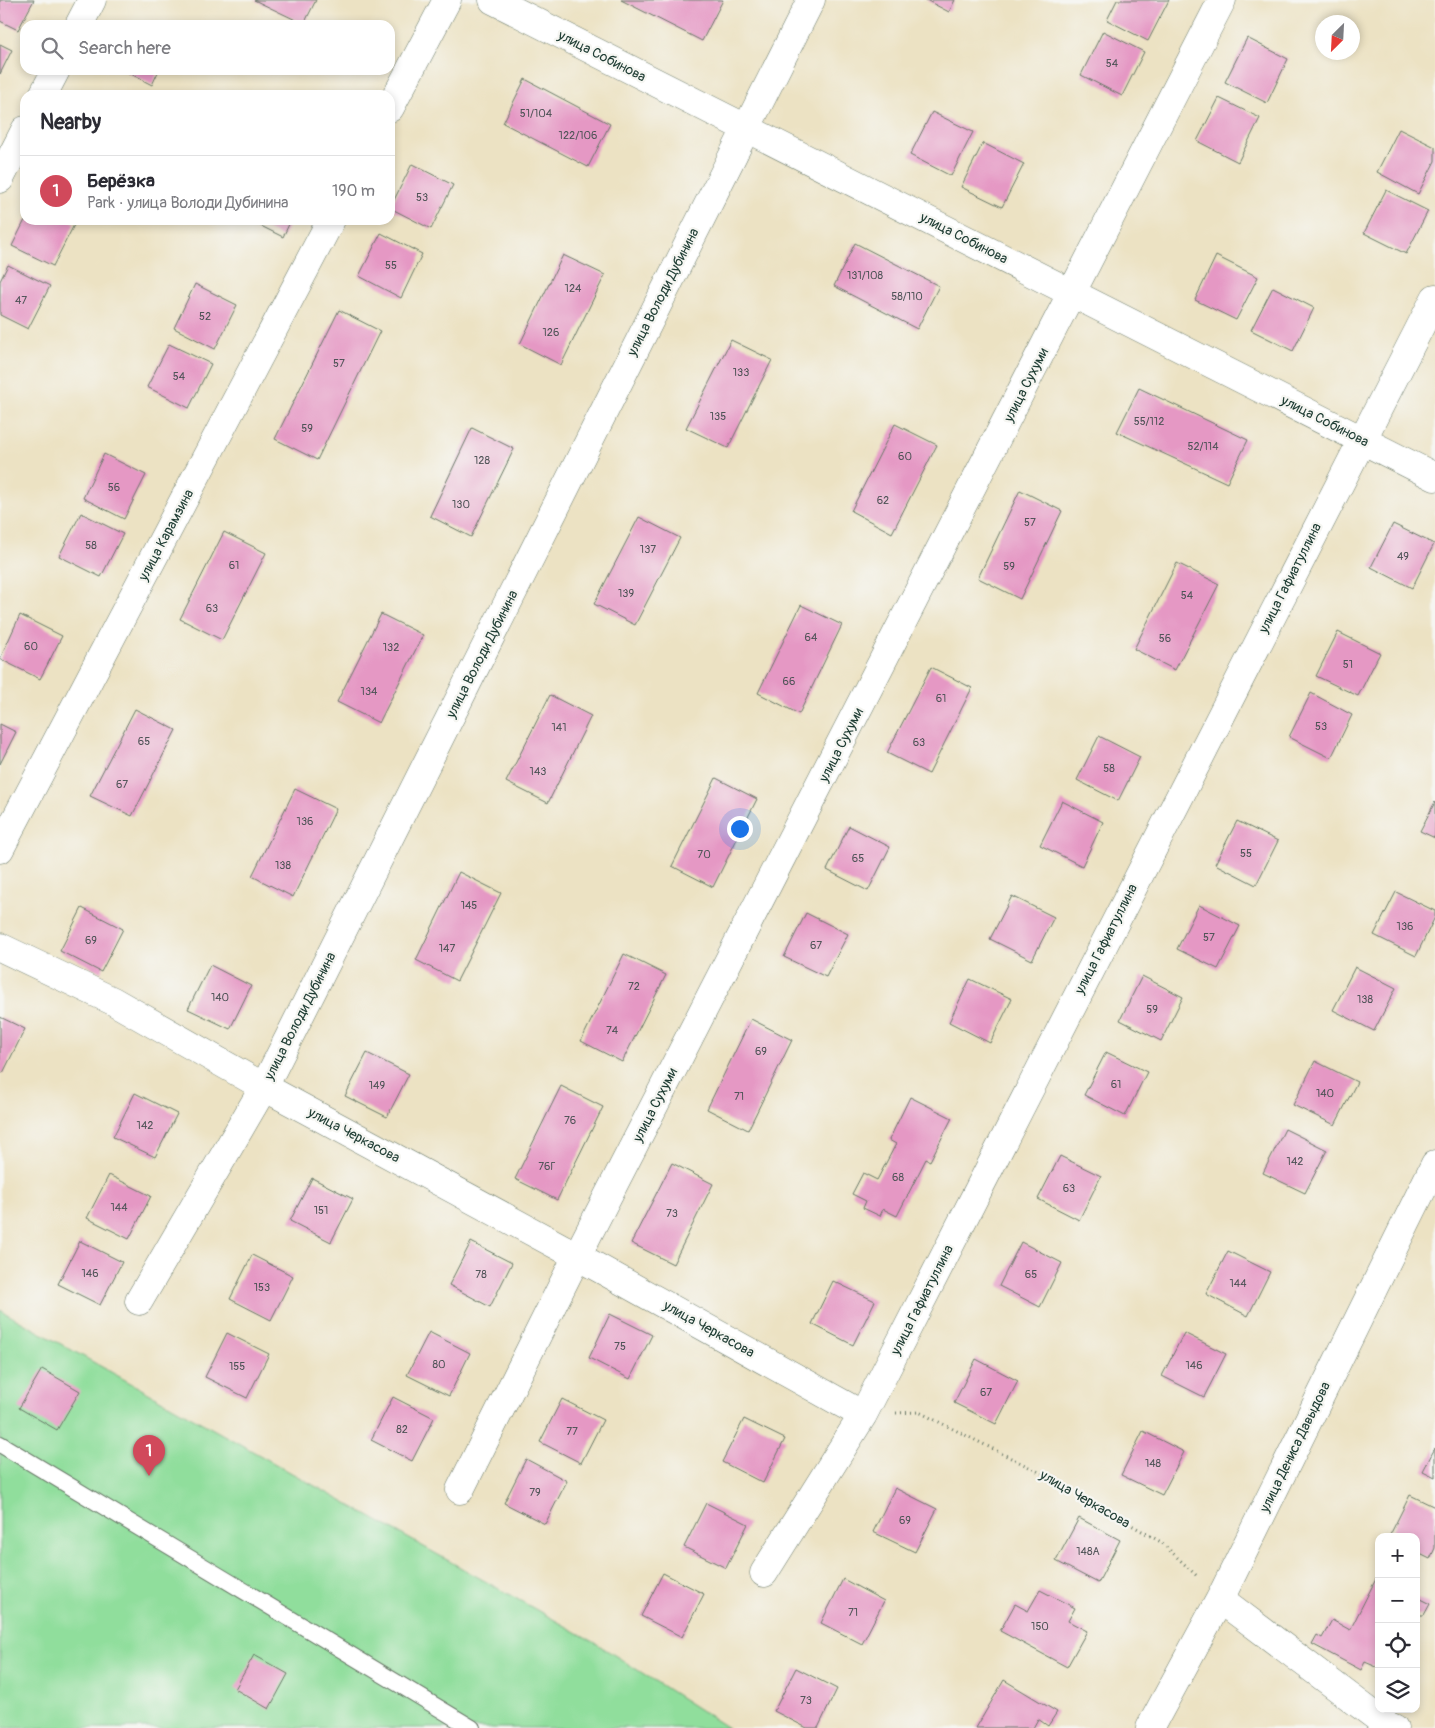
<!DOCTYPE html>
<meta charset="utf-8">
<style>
body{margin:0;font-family:Pangolin,sans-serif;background:#f2f2f3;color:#2b2b33}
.controls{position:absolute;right:15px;bottom:15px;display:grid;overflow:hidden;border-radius:10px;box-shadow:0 2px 8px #0003}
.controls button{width:45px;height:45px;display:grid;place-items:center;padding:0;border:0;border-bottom:1px solid #e1e1e2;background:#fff;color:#2b2b33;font:25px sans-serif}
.compass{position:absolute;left:1315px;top:15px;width:45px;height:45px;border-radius:50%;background:#fff;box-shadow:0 2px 8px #0003;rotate:204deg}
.you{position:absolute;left:739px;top:828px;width:18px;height:18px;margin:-12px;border:4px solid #fff;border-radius:50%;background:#1a73e8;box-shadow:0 0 0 8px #1a73e833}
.badge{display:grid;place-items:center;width:32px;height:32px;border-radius:50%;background:#d1495b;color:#fff;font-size:16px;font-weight:700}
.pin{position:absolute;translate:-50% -41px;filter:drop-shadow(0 1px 2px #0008)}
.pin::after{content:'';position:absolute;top:26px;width:18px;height:15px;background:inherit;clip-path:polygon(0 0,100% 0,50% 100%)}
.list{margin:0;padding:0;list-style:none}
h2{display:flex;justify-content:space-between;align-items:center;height:65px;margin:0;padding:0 20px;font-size:21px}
h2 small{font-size:16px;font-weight:400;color:#7c7c81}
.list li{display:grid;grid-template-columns:32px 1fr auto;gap:15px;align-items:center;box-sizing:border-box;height:70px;padding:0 20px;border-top:1px solid #e1e1e2}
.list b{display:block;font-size:19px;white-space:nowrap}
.list p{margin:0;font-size:16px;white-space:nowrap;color:#7c7c81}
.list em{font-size:16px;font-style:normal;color:#7c7c81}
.icon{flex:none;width:28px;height:28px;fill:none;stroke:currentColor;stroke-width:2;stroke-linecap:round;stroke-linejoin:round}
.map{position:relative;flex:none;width:1435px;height:1728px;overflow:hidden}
.search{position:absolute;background:#fff;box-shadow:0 2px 8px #0003;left:20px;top:20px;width:375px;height:55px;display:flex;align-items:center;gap:12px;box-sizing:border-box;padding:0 18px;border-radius:15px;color:#7c7c81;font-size:19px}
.panel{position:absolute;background:#fff;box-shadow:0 2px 8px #0003;left:20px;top:90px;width:375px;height:135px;border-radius:15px}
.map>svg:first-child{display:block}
.green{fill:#90de9c;stroke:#588e68}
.building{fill:#e598c4}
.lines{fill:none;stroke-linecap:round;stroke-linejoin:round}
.service-casing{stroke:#677766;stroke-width:18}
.minor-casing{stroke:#677766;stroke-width:29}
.path{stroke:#677766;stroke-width:3;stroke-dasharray:1 4;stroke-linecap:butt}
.service{stroke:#fff;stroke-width:16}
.minor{stroke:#fff;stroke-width:28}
.labels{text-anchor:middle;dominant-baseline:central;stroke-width:4.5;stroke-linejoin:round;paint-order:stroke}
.number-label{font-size:11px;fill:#505458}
.street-label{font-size:14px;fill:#1f3d34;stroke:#f6f6f2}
</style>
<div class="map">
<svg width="1435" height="1728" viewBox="0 0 1435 1728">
<rect width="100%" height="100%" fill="#f6f6f2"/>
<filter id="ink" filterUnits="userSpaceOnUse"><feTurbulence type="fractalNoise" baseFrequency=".02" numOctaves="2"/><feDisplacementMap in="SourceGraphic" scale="10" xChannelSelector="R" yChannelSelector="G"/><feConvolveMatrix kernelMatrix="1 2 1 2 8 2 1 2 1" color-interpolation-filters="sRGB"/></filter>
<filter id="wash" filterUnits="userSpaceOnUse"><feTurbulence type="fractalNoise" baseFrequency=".0096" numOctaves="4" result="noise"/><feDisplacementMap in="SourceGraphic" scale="20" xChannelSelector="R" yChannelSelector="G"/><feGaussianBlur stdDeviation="1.12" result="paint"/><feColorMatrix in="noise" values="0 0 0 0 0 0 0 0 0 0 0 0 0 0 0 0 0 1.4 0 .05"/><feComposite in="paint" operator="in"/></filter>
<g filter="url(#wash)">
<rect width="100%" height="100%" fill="#ece2c3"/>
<path class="green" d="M0,1310L594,1642L728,1728H0Z"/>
<g id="blocks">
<path class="building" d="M0,0H34L18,30L0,21Z
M254,0H316L304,24Z
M621,0H723L702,41Z
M926,0H955L949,12Z
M1117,0H1169L1148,41L1107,20Z
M1103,31L1144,52L1122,96L1081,75Z
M1247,38L1288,59L1267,103L1225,82Z
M0,44L12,50L0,74Z
M123,70H159L152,85Z
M525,79L610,124L588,167L503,123Z
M1219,98L1260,118L1238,162L1197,141Z
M932,112L973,132L951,176L910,155Z
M1399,129L1435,147V161L1418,194L1377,172Z
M983,143L1024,164L1002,207L961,187Z
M412,164L453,185L431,229L390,208Z
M1386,190L1428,211L1406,254L1364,233Z
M25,220H69L75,223L53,266L12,246Z
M249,220H291L283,237Z
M381,233L422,254L401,298L359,276Z
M855,243L939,286L917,329L834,286Z
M563,255L605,275L561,365L520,344Z
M1216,256L1258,277L1236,320L1195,300Z
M8,265L50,286L28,329L0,315V281Z
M195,284L237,305L215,349L174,328Z
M1273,287L1314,308L1293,351L1251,330Z
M339,310L380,331L317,460L275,439Z
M731,340L772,360L728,448L686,428Z
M169,344L211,364L189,408L147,387Z
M1139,388L1248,440L1227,483L1117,432Z
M895,424L937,445L892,533L851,511Z
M472,428L514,449L471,537L430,516Z
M104,454L146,475L124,519L83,498Z
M1020,490L1062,511L1020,599L978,578Z
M81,513L123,534L101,577L59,556Z
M639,517L680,538L635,625L594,604Z
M1393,524L1434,544L1412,588L1371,567Z
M224,532L266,553L222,640L180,619Z
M1177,563L1219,584L1175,670L1134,649Z
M801,605L842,625L799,714L758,693Z
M381,614L423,635L379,723L337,702Z
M20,615L62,636L40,679L0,659Z
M1338,632L1380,653L1358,696L1316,676Z
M931,667L972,688L929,774L887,753Z
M1311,693L1352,715L1331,758L1289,737Z
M550,695L591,716L548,803L506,782Z
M135,709L176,730L132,816L90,796Z
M0,724L16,732L0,764Z
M1099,736L1140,757L1118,801L1077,780Z
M716,778L757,799L713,887L672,866Z
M295,789L336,809L293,897L252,876Z
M1062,801L1103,822L1082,866L1040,845Z
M1435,802V838L1420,831Z
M1237,821L1278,841L1256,885L1215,864Z
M849,826L890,847L868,891L827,870Z
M459,872L501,893L457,981L416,960Z
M1396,892L1435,911V917L1416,956L1374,935Z
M1012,896L1054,917L1032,960L990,939Z
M1199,905L1240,926L1218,969L1177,949Z
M82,908L123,929L101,972L60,951Z
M806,913L848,934L826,977L784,957Z
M624,954L666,975L622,1062L581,1041Z
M210,965L251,986L230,1029L188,1009Z
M1355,967L1396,988L1374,1031L1333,1010Z
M1142,976L1183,997L1161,1041L1120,1020Z
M970,979L1012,999L990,1043L949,1022Z
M0,1017L25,1029L3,1073L0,1072Z
M751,1019L792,1040L748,1130L707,1109Z
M1106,1052L1147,1072L1125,1116L1084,1095Z
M367,1053L409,1074L387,1117L345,1096Z
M1315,1061L1357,1082L1335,1125L1293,1105Z
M561,1086L603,1107L557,1200L515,1179Z
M135,1093L177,1114L155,1157L113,1137Z
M910,1097L952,1118L930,1161L926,1159L897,1216L883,1209L880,1216L863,1208L866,1201L852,1194L863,1173L877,1180L896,1144L889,1140Z
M1285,1129L1327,1150L1305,1193L1263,1173Z
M1060,1156L1101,1176L1079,1220L1038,1199Z
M672,1163L713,1184L673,1264L631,1243Z
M109,1175L151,1196L129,1239L87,1218Z
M312,1178L353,1199L331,1242L290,1221Z
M80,1241L122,1262L100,1305L58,1284Z
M471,1242L512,1263L490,1307L449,1285Z
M1021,1242L1062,1263L1040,1307L999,1286Z
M1228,1251L1270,1272L1248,1316L1206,1294Z
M252,1255L293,1276L271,1320L230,1299Z
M833,1281L875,1301L853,1345L812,1324Z
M610,1314L652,1335L630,1379L589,1358Z
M429,1332L470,1353L449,1396L407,1375Z
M227,1333L269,1354L247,1398L205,1377Z
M1184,1333L1226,1354L1204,1397L1162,1376Z
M976,1359L1018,1381L996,1424L954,1403Z
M42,1369L80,1391L57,1430L19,1408Z
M393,1397L434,1418L412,1461L371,1440Z
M562,1399L603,1420L581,1463L540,1442Z
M744,1419L785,1439L763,1483L722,1462Z
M1143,1431L1184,1452L1162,1495L1121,1475Z
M1435,1448V1477L1423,1471Z
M526,1459L567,1481L545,1524L504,1503Z
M895,1488L937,1509L915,1552L873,1532Z
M1410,1495L1435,1507V1548L1430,1559L1416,1552V1537H1389Z
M706,1503L748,1524L726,1568L684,1547Z
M1079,1518L1120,1540L1098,1583L1056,1561Z
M663,1573L704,1594L682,1637L641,1616Z
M1377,1577L1379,1668L1365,1662L1361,1670L1312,1644L1317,1635L1322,1638L1332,1620L1350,1630Z
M843,1579L884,1601L862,1644L821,1623Z
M1040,1590L1075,1608L1068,1621L1087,1631L1067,1667L1000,1631L1015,1604L1028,1611Z
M1416,1597L1430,1604L1424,1615H1416Z
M254,1655L288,1674L269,1709L235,1689Z
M796,1668L837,1689L818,1728H807L774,1711Z
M1004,1680L1057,1712L1048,1726L1038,1719L1033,1728H976Z"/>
</g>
</g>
<g filter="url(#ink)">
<use href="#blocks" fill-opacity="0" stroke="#677766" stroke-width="1"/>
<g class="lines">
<g class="service-casing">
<path id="service" d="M0,1444L472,1728"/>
</g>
<g class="minor-casing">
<path id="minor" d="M493,0L1435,477
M79,25L92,0
M43,95L56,70
M390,108L447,0
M0,179L25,130
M0,849L331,220
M0,947L113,1001L264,1087L577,1256L863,1415
M139,1301L264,1087L811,0
M460,1490L577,1256L1222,0
M764,1573L863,1415L1435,298
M1220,1599L1387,1725L1394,1728
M1150,1728L1220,1599L1435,1164"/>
</g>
<path class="path" d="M896,1413L919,1412L1039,1472L1161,1542L1198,1577"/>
<use href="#service" class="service"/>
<use href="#minor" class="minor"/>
</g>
</g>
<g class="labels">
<g class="number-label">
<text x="1112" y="63">54</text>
<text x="536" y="113">51/104</text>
<text x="578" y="135">122/106</text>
<text x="422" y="197">53</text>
<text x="391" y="265">55</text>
<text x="865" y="275">131/108</text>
<text x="573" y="288">124</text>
<text x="907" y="296">58/110</text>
<text x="21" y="300">47</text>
<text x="205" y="316">52</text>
<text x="551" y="332">126</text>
<text x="339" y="363">57</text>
<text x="741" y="372">133</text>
<text x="179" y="376">54</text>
<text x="718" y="416">135</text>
<text x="1149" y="421">55/112</text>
<text x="307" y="428">59</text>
<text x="1203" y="446">52/114</text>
<text x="905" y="456">60</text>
<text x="482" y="460">128</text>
<text x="114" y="487">56</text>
<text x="883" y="500">62</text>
<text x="461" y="504">130</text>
<text x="1030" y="522">57</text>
<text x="91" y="545">58</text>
<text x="648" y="549">137</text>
<text x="1403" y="556">49</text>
<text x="234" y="565">61</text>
<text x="1009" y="566">59</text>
<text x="626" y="593">139</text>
<text x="1187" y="595">54</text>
<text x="212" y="608">63</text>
<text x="811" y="637">64</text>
<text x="1165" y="638">56</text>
<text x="31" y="646">60</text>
<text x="391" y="647">132</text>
<text x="1348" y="664">51</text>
<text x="789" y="681">66</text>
<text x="369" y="691">134</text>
<text x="941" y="698">61</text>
<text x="1321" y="726">53</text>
<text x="559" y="727">141</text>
<text x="144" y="741">65</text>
<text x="919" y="742">63</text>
<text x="1109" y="768">58</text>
<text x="538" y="771">143</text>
<text x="122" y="784">67</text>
<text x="305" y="821">136</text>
<text x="1246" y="853">55</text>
<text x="704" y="854">70</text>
<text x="858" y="858">65</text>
<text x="283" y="865">138</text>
<text x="469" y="905">145</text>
<text x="1405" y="926">136</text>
<text x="1209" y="937">57</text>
<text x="91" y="940">69</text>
<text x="816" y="945">67</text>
<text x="447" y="948">147</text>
<text x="634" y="986">72</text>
<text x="220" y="997">140</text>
<text x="1365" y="999">138</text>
<text x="1152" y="1009">59</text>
<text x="612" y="1030">74</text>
<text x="761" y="1051">69</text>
<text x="1116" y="1084">61</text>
<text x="377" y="1085">149</text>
<text x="1325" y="1093">140</text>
<text x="739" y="1096">71</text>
<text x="570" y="1120">76</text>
<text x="145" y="1125">142</text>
<text x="1295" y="1161">142</text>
<text x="547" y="1166">76Г</text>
<text x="898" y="1177">68</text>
<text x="1069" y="1188">63</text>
<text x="119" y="1207">144</text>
<text x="321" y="1210">151</text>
<text x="672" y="1213">73</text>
<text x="90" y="1273">146</text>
<text x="481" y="1274">78</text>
<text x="1031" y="1274">65</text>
<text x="1238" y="1283">144</text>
<text x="262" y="1287">153</text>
<text x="620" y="1346">75</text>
<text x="439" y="1364">80</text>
<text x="1194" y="1365">146</text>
<text x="237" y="1366">155</text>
<text x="986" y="1392">67</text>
<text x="402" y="1429">82</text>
<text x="572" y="1431">77</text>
<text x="1153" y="1463">148</text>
<text x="535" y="1492">79</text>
<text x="905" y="1520">69</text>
<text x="1088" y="1551">148А</text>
<text x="853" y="1612">71</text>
<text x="1040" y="1626">150</text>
<text x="806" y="1700">73</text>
</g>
<g class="street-label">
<text transform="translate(602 56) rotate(27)">улица Собинова</text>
<text transform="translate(964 238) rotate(27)">улица Собинова</text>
<text transform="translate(663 292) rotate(-63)">улица Володи Дубинина</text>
<text transform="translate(1026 385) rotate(-63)">улица Сухуми</text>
<text transform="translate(1325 421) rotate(27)">улица Собинова</text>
<text transform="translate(166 535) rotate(-62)">улица Карамзина</text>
<text transform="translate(1290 578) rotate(-63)">улица Гафиатуллина</text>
<text transform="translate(482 654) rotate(-63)">улица Володи Дубинина</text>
<text transform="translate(841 745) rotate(-63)">улица Сухуми</text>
<text transform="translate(1106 939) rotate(-63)">улица Гафиатуллина</text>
<text transform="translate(300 1016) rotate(-63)">улица Володи Дубинина</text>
<text transform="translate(655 1105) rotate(-63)">улица Сухуми</text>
<text transform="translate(354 1135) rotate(28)">улица Черкасова</text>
<text transform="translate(922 1300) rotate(-63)">улица Гафиатуллина</text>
<text transform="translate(709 1329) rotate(29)">улица Черкасова</text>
<text transform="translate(1295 1447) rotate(-64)">улица Дениса Давыдова</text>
<text transform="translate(1085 1499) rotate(30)">улица Черкасова</text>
</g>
</g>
</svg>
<div class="controls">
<button>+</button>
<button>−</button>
<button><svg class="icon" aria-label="locate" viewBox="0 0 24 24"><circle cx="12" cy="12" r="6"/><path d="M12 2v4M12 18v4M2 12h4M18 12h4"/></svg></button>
<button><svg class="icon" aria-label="layers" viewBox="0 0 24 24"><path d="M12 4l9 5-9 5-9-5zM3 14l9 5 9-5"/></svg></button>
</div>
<svg class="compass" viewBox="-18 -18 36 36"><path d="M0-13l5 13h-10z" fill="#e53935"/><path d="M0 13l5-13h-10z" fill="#7c7c81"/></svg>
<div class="you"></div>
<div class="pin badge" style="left:149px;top:1476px">1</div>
<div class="search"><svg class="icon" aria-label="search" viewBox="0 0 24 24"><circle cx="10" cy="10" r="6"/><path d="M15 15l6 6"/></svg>Search here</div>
<section class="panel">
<h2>Nearby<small></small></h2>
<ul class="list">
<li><span class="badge">1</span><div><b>Берёзка</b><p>Park · улица Володи Дубинина</p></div><em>190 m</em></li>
</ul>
</section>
</div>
